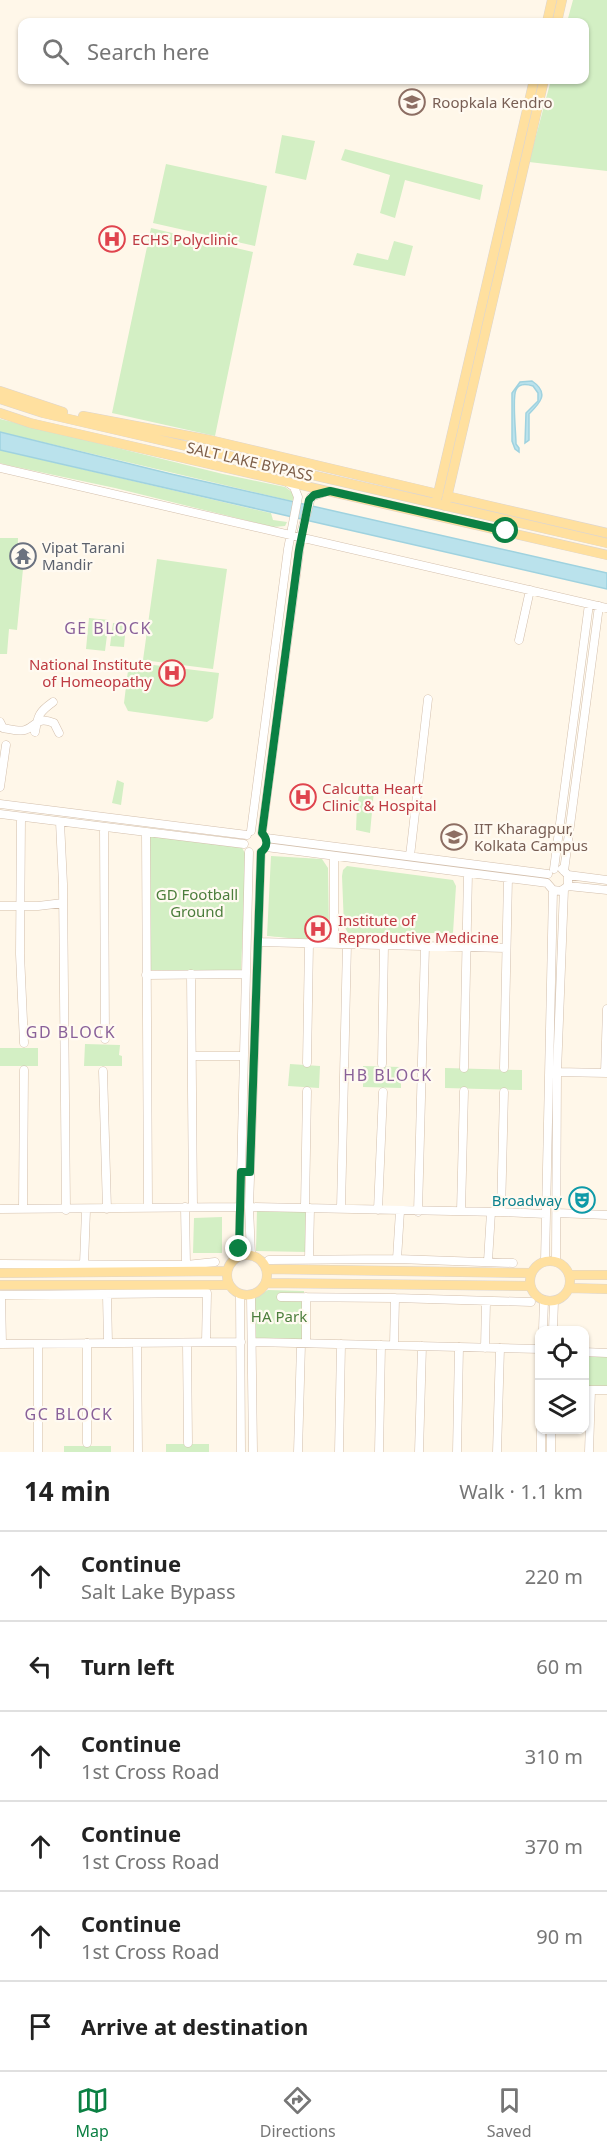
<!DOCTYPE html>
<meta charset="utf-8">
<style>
body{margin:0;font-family:"Noto Sans",sans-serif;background:#f2f2f2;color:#222}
.controls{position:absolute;right:18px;bottom:18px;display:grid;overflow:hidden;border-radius:12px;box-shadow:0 2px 4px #0004}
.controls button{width:54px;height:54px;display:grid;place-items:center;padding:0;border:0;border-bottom:2px solid #e0e0e0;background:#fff;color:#222;font:30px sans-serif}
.stop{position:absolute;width:18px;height:18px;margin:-14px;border:4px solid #0b8043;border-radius:50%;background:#fff}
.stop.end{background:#0b8043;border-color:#fff;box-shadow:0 2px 6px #0008}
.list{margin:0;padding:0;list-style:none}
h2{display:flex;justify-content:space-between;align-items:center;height:78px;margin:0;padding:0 24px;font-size:26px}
h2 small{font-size:20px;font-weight:400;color:#767676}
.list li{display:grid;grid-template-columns:39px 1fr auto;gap:18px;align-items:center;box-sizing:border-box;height:90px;padding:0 24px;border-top:2px solid #e0e0e0}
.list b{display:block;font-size:22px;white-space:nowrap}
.list p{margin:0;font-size:20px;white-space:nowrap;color:#767676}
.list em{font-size:20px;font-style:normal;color:#767676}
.icon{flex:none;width:33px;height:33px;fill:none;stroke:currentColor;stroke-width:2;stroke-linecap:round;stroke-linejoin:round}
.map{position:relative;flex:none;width:607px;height:1452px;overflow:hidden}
.search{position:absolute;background:#fff;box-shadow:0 2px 4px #0004;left:18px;right:18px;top:18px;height:66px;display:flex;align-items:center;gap:15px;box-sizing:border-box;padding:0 21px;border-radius:12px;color:#767676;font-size:22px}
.sheet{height:618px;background:#fff}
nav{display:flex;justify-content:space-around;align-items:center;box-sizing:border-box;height:84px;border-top:2px solid #e0e0e0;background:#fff;font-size:16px;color:#767676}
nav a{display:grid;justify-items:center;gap:3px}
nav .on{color:#0b8043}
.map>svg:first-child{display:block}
.green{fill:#d3efc4}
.water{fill:#bae2ec;stroke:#9fd2df;stroke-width:1.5}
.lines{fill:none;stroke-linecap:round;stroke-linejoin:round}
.minor-casing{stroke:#d3bfac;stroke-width:9}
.major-casing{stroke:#ddd5cf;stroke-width:10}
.minor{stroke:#fff;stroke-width:8}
.major{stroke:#ffe09f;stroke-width:9}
.route{stroke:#0b8043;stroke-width:8}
.labels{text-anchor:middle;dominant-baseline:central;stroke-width:4.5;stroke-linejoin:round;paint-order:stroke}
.education-label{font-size:15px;fill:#785e54;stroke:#fffaf1;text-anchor:start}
.health-label{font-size:15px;fill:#be3a42;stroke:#fffaf1;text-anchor:start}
.street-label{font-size:15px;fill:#7d5e48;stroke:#fffaf1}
.worship-label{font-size:15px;fill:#5b616d;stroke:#fffaf1;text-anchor:start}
.park-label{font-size:15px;fill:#4c7e3c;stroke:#fffaf1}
.culture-label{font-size:15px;fill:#0d838f;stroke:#fffaf1;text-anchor:end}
.neighbourhood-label{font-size:16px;letter-spacing:1.5px;fill:#896099;stroke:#fffaf1}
</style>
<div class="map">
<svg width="607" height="1452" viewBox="0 0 607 1452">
<rect width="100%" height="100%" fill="#fff7e9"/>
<path class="green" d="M573,0H607V171L529,162L551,80H584V22H567Z
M282,135L315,141L306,180L275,173Z
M345,149L483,185L480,200L405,180L395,218L380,213L390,175L341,160Z
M166,164L267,186L255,246L153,223Z
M151,228L253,252L215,436L112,413Z
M394,241L413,246L405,276L353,265L357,253L388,260Z
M0,419L223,474L285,487L292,492L295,498L292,501L0,432Z
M0,450L266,512L271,513L273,520L287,522L285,526L273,527L115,488L7,465L0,463Z
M0,538H18L17,568L23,569L17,630L9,629L7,654H0Z
M157,559L227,569L213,669L143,660Z
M89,618L109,620L105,651L86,649Z
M113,623L126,624L124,647L110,646Z
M129,662L219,673L213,718L207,722L128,711L124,703Z
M117,780L124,783L121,805L112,803Z
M361,787L372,788L374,791L370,833L356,830L357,805Z
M150,836L241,846L246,855L241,971L149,970Z
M271,856L322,859L328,868L329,931C318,944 284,937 267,936Z
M347,866L453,880L456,886L453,933H348L344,926L342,876L343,870Z
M85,1044L120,1045L119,1055L122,1056V1066H84Z
M0,1048H38V1066H0Z
M290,1064L320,1066L319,1088L288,1086Z
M363,1066L401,1067V1088L363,1087Z
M445,1068L522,1070V1090L445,1088Z
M257,1209L309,1211L308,1252L256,1251Z
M222,1217V1253H193L194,1218Z
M268,1290L304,1291L303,1342L254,1340V1299Z
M584,1352H607V1387H585Z
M166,1444H209V1452H166Z
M64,1446H111V1452H64Z"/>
<path class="water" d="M532,381C550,393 540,403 529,414V440L525,443L526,413L538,401V393L533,386C527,384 519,383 516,390C512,397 516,434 516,444L519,448V452L515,449L512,441V393L520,382Z
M0,432L171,474L607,573V589L0,450Z"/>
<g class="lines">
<g class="minor-casing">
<path id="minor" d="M0,468L607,608
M519,640L530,590
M0,722L3,728C10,729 19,732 25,730C37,726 36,716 54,723L59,733
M35,732C38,715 39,712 53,702
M0,787L6,745
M0,804L247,835
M0,814L244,844
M21,817L20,954L24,1043
M60,822L63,884L66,1210
M104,827L105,1039
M251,831L288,549L298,497L294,487L287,482
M146,832L148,1207
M262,833L302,530L311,497L325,492
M266,838L548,874
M266,847L540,882L547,883L553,890L545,1261
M334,856V944
M410,856L428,699
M554,869L589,604
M564,871L599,606
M568,875L607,880
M568,886L607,890
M553,890L561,891L568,886V875L562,869
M0,906H38L63,903
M258,942L506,948
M191,974L193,1207
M146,975L246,974
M192,1056H244
M307,1063L309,943
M382,1064L384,945
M464,1068L468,873
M504,1068L508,878
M103,1071L107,1209
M557,1072L607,1073
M605,1073L607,1009
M185,1207L186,1265
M249,1207L501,1212L504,1092
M305,1207L307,1091
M341,1208L347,944
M0,1209L240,1207
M23,1209L24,1070
M378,1210L383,1092
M400,1211L397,1259L513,1263
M461,1211L464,1091
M418,1212L425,946
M501,1212L546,1214
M557,1213L607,1215
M251,1255L249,1207L261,852
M239,1256L249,852
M309,1259L310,1208
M269,1260L397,1259
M488,1261L491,1212
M556,1261L557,1072L564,889
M0,1264L186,1265L215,1262
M84,1264L86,1210
M0,1295L207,1293L206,1342
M1,1295L2,1344
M107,1295L108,1343
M240,1295L241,1452
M251,1295L253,1452
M281,1297L395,1298L531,1302
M543,1330L544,1300
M553,1330L554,1301
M252,1342L540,1349
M87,1343V1443
M137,1343L138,1452
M187,1343L188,1443
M306,1343V1297
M0,1344L241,1342
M38,1344V1452
M394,1345L395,1298
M485,1348L486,1301
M584,1352L607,1353
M584,1390H607
M298,1452L301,1344
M339,1452L341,1344
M379,1452L381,1345
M419,1452L422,1346
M457,1452L459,1347
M497,1452L500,1348
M541,1452V1430
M551,1452V1430
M589,1452L591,1390"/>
</g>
<g class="major-casing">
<path id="major" d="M547,22L552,0
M557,22L562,0
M0,391L63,412
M0,399L43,413L607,543
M0,413L30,423L607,555
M83,416L210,440L438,494
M447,496L607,533
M437,498L534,80
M445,506L544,80
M227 1275a20 20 0 1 1 40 0a20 20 0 1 1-40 0Z
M530 1281a20 20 0 1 1 40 0a20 20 0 1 1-40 0Z
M267,1269L531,1273
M0,1273L227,1271
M569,1275H607
M266,1283L530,1286
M0,1285H229
M569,1288L607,1289"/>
</g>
<use href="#minor" class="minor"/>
<use href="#major" class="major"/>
</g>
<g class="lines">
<path class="route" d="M239,1249L241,1172H250L261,852C268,847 268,839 262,833L299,550L309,500L314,495L330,491L506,531"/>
</g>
<defs>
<g id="university-ring" transform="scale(1.35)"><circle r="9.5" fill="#fffaf1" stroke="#8d6e63" stroke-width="1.5"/><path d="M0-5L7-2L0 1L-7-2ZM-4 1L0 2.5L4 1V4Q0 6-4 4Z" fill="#8d6e63"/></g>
<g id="hospital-ring" transform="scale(1.35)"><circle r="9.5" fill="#fffaf1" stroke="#e0444e" stroke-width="1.5"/><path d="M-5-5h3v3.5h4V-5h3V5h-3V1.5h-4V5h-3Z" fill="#e0444e"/></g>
<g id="temple-ring" transform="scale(1.35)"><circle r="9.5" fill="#fffaf1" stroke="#6b7280" stroke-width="1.5"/><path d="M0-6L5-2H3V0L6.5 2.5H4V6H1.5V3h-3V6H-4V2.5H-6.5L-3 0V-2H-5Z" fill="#6b7280"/></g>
<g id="theatre-ring" transform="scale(1.35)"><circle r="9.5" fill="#fffaf1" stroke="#0f9aa8" stroke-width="1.5"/><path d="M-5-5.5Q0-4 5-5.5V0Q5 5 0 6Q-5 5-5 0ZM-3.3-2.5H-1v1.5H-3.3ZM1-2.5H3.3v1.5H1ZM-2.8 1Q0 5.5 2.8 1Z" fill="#0f9aa8"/></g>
</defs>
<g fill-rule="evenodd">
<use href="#university-ring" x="412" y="102"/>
<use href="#hospital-ring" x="112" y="239"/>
<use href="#temple-ring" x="23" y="556"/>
<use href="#hospital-ring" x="172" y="673"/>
<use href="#hospital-ring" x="303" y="797"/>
<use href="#university-ring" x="454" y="837"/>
<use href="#hospital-ring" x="318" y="929"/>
<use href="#theatre-ring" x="582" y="1200"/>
</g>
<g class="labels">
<g class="education-label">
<text x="432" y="102">Roopkala Kendro</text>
<text x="474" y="828">IIT Kharagpur,<tspan x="474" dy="17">Kolkata Campus</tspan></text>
</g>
<g class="health-label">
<text x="132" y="239">ECHS Polyclinic</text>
<text x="152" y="664" text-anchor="end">National Institute<tspan x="152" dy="17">of Homeopathy</tspan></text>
<text x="322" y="788">Calcutta Heart<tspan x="322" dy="17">Clinic &amp; Hospital</tspan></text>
<text x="338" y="920">Institute of<tspan x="338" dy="17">Reproductive Medicine</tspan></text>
</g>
<g class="street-label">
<text transform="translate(250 461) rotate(13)">SALT LAKE BYPASS</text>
</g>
<g class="worship-label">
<text x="42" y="547">Vipat Tarani<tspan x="42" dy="17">Mandir</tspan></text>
</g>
<g class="park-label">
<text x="197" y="894">GD Football<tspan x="197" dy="17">Ground</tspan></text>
<text x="279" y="1316">HA Park</text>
</g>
<g class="culture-label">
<text x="562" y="1200">Broadway</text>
</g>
<g class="neighbourhood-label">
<text x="108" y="628">GE BLOCK</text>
<text x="71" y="1032">GD BLOCK</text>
<text x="388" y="1075">HB BLOCK</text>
<text x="69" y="1414">GC BLOCK</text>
</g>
</g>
</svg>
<div class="controls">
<button><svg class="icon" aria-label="locate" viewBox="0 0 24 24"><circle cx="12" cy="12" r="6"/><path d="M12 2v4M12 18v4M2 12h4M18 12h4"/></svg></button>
<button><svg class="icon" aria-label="layers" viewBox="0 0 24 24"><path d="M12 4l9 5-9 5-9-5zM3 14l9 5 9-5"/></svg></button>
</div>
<div class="stop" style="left:506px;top:531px"></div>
<div class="stop end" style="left:239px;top:1249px"></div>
<div class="search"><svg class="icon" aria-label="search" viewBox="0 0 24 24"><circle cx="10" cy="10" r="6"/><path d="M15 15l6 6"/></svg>Search here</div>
</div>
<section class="sheet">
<h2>14 min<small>Walk · 1.1 km</small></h2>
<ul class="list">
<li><svg class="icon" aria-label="ahead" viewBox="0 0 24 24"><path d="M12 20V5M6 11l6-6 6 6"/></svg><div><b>Continue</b><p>Salt Lake Bypass</p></div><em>220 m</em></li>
<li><svg class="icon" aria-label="left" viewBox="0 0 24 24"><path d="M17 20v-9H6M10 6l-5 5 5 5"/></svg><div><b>Turn left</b></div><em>60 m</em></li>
<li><svg class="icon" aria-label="ahead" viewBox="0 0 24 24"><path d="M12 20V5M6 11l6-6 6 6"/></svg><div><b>Continue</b><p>1st Cross Road</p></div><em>310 m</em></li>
<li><svg class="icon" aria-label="ahead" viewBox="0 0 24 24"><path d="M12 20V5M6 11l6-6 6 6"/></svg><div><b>Continue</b><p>1st Cross Road</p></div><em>370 m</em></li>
<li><svg class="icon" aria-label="ahead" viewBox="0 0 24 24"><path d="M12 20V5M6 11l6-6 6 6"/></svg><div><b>Continue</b><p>1st Cross Road</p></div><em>90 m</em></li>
<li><svg class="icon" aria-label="arrive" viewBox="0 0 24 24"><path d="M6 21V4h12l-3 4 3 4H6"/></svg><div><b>Arrive at destination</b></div></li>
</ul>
</section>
<nav>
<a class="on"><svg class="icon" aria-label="map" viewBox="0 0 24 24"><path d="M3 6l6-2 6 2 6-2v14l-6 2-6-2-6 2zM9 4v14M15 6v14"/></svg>Map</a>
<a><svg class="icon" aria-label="directions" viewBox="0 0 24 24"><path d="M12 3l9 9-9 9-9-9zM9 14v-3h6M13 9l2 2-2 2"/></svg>Directions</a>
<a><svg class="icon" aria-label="saved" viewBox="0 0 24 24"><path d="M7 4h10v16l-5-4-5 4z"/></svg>Saved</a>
</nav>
